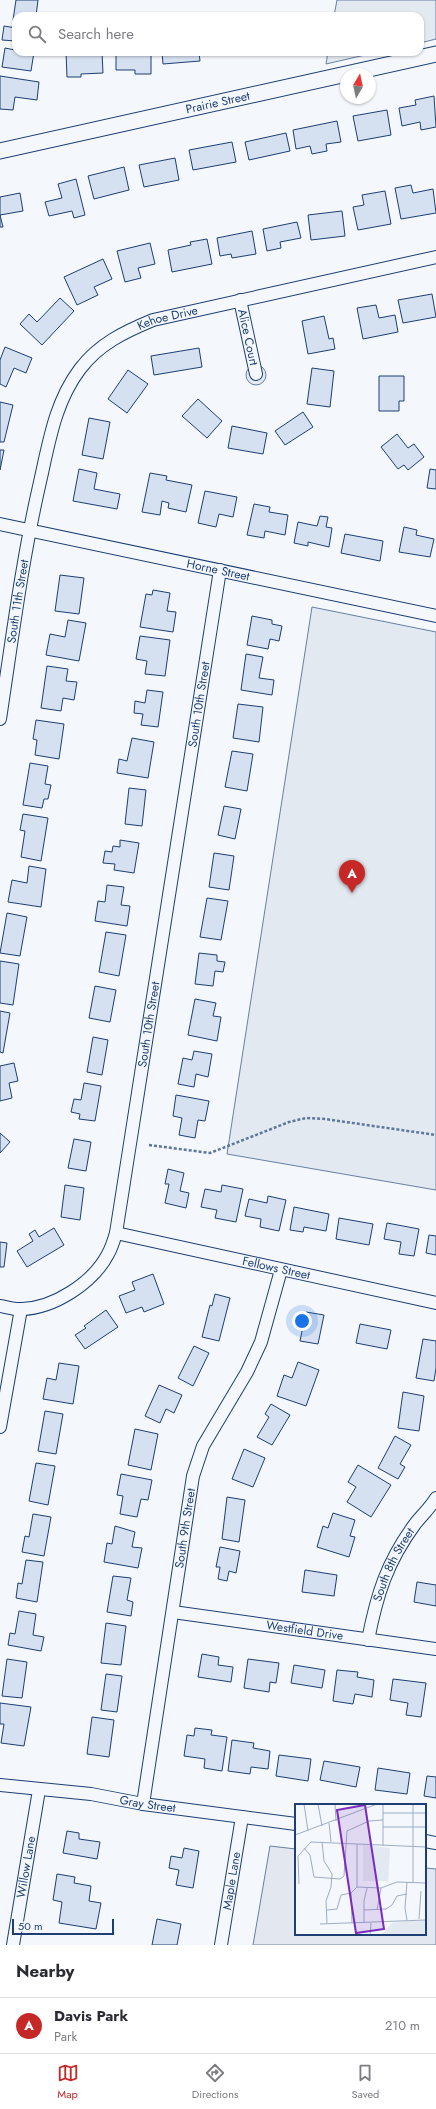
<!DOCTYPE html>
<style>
body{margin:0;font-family:Jost,sans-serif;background:#f7f7f7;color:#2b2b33}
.compass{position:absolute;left:340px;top:68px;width:36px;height:36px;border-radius:50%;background:#fff;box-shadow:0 1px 3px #0004;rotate:9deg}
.scale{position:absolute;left:12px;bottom:10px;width:102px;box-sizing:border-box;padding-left:4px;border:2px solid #1d3f73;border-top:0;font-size:11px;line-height:14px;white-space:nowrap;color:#1d3f73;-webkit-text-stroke:3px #f4f7fb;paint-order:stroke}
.you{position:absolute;left:302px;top:1321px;width:14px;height:14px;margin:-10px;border:3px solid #fff;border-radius:50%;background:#1a73e8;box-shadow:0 0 0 6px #1a73e833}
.badge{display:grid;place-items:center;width:26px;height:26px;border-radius:50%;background:#c62828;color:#fff;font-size:13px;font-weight:700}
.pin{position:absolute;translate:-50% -33px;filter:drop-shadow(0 1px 2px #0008)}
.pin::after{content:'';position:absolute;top:21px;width:14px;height:12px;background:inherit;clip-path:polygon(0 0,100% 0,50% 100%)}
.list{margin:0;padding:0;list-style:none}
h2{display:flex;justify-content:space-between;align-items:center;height:52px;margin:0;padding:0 16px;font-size:17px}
h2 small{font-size:13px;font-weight:400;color:#7c7c81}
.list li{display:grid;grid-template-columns:26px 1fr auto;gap:12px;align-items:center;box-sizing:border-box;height:56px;padding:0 16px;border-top:1px solid #e1e1e2}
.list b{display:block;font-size:15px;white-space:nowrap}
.list p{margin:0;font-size:13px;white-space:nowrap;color:#7c7c81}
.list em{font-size:13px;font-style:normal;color:#7c7c81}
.icon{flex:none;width:22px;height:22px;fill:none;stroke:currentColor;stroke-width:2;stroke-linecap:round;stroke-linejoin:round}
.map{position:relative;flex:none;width:436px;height:1945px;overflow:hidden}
.search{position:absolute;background:#fff;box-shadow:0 1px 3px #0004;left:12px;right:12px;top:12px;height:44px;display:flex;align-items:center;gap:10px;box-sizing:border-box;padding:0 14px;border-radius:12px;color:#7c7c81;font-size:15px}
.sheet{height:108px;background:#fff}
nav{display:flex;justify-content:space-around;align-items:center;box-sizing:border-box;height:56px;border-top:1px solid #e1e1e2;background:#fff;font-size:11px;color:#7c7c81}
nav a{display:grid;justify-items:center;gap:2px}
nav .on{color:#c62828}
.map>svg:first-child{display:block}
.green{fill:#e3e9f0;stroke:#687fa3}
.parking{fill:#e3e8f0;stroke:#687fa3}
.building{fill:#d5e0f0;stroke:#1d3f73}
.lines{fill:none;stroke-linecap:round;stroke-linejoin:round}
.minor-casing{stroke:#1d3f73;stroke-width:14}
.tertiary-casing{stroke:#1d3f73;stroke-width:17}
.path{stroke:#5e769c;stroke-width:2.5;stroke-dasharray:3 2;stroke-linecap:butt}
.minor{stroke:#f4f7fb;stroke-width:12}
.tertiary{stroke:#f4f7fb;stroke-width:15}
.labels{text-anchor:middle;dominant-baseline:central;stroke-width:3;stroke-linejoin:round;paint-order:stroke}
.street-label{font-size:12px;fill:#1d3f73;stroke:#f4f7fb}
.inset-road{fill:none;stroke:#9eadc5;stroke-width:1}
.view{fill:#7b2cbf;fill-opacity:0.15;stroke:#7b2cbf;stroke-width:2}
.inset-edge{fill:none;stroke:#1d3f73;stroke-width:2}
</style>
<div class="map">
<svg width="436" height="1945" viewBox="0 0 436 1945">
<rect width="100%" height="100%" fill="#f4f7fb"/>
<path class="green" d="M337,0H436V39L420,43V16H334Z
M328,52H378L326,64Z
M246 375a10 10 0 1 1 20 0a10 10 0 1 1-20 0Z
M312,607L436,632V1190L227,1154Z"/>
<path class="parking" d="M270,1846L296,1849V1934H425V1868L436,1869V1945H253Z"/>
<path class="building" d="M16,0H38L36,16H16V20H13Z
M4,26L16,28V52H34L31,71L2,67L5,48L15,50L16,41L2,40Z
M66,52H102L103,73L81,74V77H67Z
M116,52H151V74H135V70H116Z
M162,52H199L200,61L163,64Z
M0,76L39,82L37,100L15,97L13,110L0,109Z
M434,96L436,127L421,130L420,122L402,126L399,108L416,105L415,100Z
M387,110L391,135L358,141L353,116Z
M337,121L341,142L326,144L327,151L312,154L310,146L296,149L293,130Z
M286,133L290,151L249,160L245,142Z
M232,142L236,162L193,170L189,150Z
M175,158L179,180L144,187L139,165Z
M124,167L129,190L94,199L88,176Z
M76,179L85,215L74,218L72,211L49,216L45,202L62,198L58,184Z
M411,185L413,193L433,189L436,213L401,219L395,188Z
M385,191L391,224L358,230L353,207L364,205L362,195Z
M20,193L23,211L0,215L3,227H0V197Z
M342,211L345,236L311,240L308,215Z
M297,222L301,238L280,242L281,248L267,251L263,229Z
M252,231L256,254L232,258L231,254L220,256L217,238Z
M207,239L212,264L172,272L168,250L191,245L190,242Z
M150,243L155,264L138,268L141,278L125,282L117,251Z
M103,259L112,279L94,287L98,295L77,305L64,277Z
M432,294L436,317L403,323L398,300Z
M60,298L74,311L42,345L20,324L29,314L37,322Z
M376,305L379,318L395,315L398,332L363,339L357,308Z
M324,316L329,339L333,338L335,349L308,354L302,321Z
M5,347L32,358L26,373L14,368L6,387L0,384V360Z
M199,348L202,367L154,375L151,356Z
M312,368L334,371L330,407L307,404Z
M128,370L148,384L127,413L108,399Z
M379,376H404V401H399V411H379Z
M198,399L222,421L207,438L182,416Z
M0,402L13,405L4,442H0Z
M303,412L313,427L285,445L275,431Z
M89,418L110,422L103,459L82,455Z
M232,426L267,433L263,454L228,448Z
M397,434L408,448L414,444L424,457L408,470L404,465L398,469L381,447Z
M0,450H4L0,470Z
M79,469L97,473L94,489L120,494L117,509L73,501Z
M430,469L436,470V489L427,488Z
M150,473L167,476L166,480L192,485L186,512L168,508L169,503L162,501L160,515L142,512Z
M205,491L237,497L233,517L219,514L216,527L198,523Z
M254,504L270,507L269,512L288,515L285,535L265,531L264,538L247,535Z
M320,516L328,517L326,527L332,528L329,547L308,542V546L294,543L298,522L317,526Z
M404,527L417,530L416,535L434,539L430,557L399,552Z
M345,534L383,541L380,561L341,553Z
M60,575L84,578L79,614L55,611Z
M153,590L170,593L167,611L176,612L173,632L140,627L146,594L152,595Z
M252,616L272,620V624L282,626L279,641L270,639L268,649L247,645Z
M68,620L86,623L79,661L46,655L50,634L65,637Z
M140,636L170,640L165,676L145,674L147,661L136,659Z
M246,654L263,657L259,678L274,680L272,695L241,690Z
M47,666L68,669L66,681L77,682L74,700L63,698L61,711L41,708Z
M147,690L163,692L158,727L141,725L143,714L134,713L135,701L145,703Z
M238,704L263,707L259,742L233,738Z
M36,720L64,724L59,759L35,755L37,740L33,739Z
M132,738L154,742L148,778L117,773L119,759L127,761Z
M232,751L253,754L247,791L225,787Z
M30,763L48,766L45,784L51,785L48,799H44L42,808L23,805Z
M129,788L146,790L142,826L125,824Z
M224,806L241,809L235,839L218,835Z
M23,814L48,818L41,861L21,857L25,831L20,830Z
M120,840L139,843L134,873L114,870L115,864L103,863L105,851L112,852L113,846L120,847Z
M214,853L234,856L229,890L209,887Z
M29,866L46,869L41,907L8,902L12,880L27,883Z
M107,885L124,887L121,905L130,906L127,926L95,921L98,901L105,902Z
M207,898L228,901L221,940L200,937Z
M7,913L27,917L20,956L0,953Z
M106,932L126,935L119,976L99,972Z
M199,953L217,955V961L225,962L223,972L215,971L213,986L195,984Z
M0,961L19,964L13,1005L0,1003Z
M95,986L116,990L110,1022L89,1018Z
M195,999L216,1003L213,1016L221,1017L217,1041L188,1035Z
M0,1011L10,1013L3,1053L0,1052Z
M93,1037L108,1040L102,1075L87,1072Z
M194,1051L212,1054L208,1077L196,1074L194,1087L178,1084L183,1058L192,1060Z
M14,1063L18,1081L9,1083L12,1098L0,1101V1066Z
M84,1083L101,1086L95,1121L79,1119L80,1114L71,1112L74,1099L81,1100Z
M176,1095L209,1101L205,1121L198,1120L195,1138L179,1135L182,1118L173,1116Z
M0,1133L10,1142L0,1153Z
M74,1139L91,1142L86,1171L68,1168Z
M168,1169L184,1173L180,1191L189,1193L186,1208L165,1203L169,1184H165Z
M65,1185L84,1188L80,1220L61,1217Z
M222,1185L243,1189L236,1222L215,1218L217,1210L201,1207L205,1189L221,1192Z
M268,1196L286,1200L279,1231L260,1227L261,1219L245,1216L249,1199L267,1203Z
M294,1207L329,1214L326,1231L304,1227L303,1232L290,1230Z
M339,1218L373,1224L369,1245L336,1239Z
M387,1223L419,1229L414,1256L399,1254L401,1242L384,1239Z
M54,1228L64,1245L27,1267L17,1251L33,1241L29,1234L35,1230L39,1237Z
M429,1235L436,1236V1255L426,1253Z
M0,1242L7,1243L4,1267H0Z
M153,1274L164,1304L144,1312L142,1307L126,1313L119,1296L135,1290L132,1282Z
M215,1294L230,1298L219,1341L202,1337L210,1305L212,1306Z
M106,1310L118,1327L85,1349L75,1335L86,1328L84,1326Z
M306,1312L324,1315L318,1344L300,1341Z
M360,1324L391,1330L387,1349L356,1343Z
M423,1339L436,1341V1368L434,1381L416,1378Z
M194,1346L209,1353L193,1386L178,1378Z
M298,1362L319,1370L306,1406L277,1396L284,1375L292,1378Z
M59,1363L79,1366L73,1404L43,1399L47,1378L56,1380Z
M159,1385L182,1395L174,1413L166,1409L160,1423L145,1416Z
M403,1392L424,1396L419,1431L398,1428Z
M271,1404L290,1415L272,1445L257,1437L269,1417L265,1414Z
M45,1411L63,1414L56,1454L38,1451Z
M135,1429L158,1434L151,1470L128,1465Z
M395,1436L411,1445L400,1464L405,1467L398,1479L378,1468Z
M244,1449L265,1458L253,1487L232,1479Z
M36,1463L55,1466L48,1505L29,1501Z
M358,1465L391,1485L371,1517L347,1502L356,1487L348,1482Z
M121,1474L152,1480L148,1500L141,1499L137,1517L120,1514L123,1496L117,1495Z
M227,1497L245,1500L239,1542L222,1539Z
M333,1513L355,1520L350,1536L355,1537L349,1557L317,1547L323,1526L328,1528Z
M33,1514L51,1517L44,1556L22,1552L25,1536L29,1537Z
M115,1526L135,1532L132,1547L142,1548L138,1568L104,1562L107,1543L112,1544Z
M220,1547L240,1551L236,1573L229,1571L227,1581L218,1579L220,1567H216Z
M26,1560L43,1562L37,1602L16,1598L18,1583L22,1584Z
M305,1570L337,1575L334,1596L302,1592Z
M113,1576L131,1578L127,1600L133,1602L131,1616L107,1612Z
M417,1582L436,1585V1606L414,1602Z
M19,1611L36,1614L33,1635L44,1637L41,1651L8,1645L10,1633L15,1634Z
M106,1623L126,1626L121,1665L101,1663Z
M202,1654L219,1657L218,1665L233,1667L231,1682L198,1677Z
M7,1659L27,1662L22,1698L2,1696Z
M248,1659L279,1663L276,1683L270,1682L269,1692L244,1688Z
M294,1665L325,1670L322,1688L291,1683Z
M337,1670L358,1672L357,1677L374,1680L372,1697L355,1694L353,1704L333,1701Z
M106,1674L122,1676L117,1712L101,1710Z
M393,1679L426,1683L421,1717L406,1715L408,1703L390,1700Z
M0,1703L31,1707L24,1746L1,1743L4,1724H0Z
M92,1717L114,1720L109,1757L87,1754Z
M195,1728L212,1730L211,1735L227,1737L222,1771L204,1768L205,1759L184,1756L187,1735L194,1736Z
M232,1740L254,1743L253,1748L270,1751L268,1769L251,1767L250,1774L228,1771Z
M279,1755L311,1759L308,1781L276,1776Z
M324,1761L360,1767L356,1787L320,1780Z
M378,1768L410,1773L407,1794L375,1790Z
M427,1776L436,1777V1798L424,1796Z
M67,1831L79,1833V1839L100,1842L97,1859L63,1853Z
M184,1848L199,1851L193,1888L176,1885L179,1870L169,1868L171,1856L182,1858Z
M57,1874L75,1877L74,1883L91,1886L89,1901L101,1903L96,1929L59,1923L62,1902L53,1900Z
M157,1919L181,1924L177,1945H152Z"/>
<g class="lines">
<g class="minor-casing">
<g id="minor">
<path id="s1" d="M240,300L256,374"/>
<path id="s2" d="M0,524L436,616"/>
<path id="s3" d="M0,719C12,640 22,560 40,482C49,442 55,402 80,369C99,344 124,332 153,320L436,257"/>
<path id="s4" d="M116,1233L436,1303"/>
<path id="s5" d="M0,1306C7,1307 15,1310 22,1309C54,1308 93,1283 108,1254C112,1247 114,1240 116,1233L220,570"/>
<path d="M0,1427L21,1309"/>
<path id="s6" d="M173,1612L436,1649"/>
<path id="s7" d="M368,1640C377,1594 387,1562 415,1524C422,1515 430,1508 436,1498"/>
<path id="s8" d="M0,1785L91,1794L143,1804L296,1824"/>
<path id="s9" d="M143,1804L193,1476L203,1446L247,1372L261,1342L281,1270"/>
<path d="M425,1841L436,1843"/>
<path id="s10" d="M13,1945L39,1790"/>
<path id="s11" d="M221,1945L242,1817"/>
</g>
</g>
<g class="tertiary-casing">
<g id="tertiary">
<path id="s12" d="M0,151L436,54"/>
</g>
</g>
<path class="path" d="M149,1145L210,1153L289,1122L306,1118L325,1119L436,1135"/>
<use href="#minor" class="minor"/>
<use href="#tertiary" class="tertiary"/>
</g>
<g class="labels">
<g class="street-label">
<text stroke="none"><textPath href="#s12" startOffset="223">Prairie Street</textPath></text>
<text stroke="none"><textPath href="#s3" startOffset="465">Kehoe Drive</textPath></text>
<text stroke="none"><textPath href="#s1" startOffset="38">Alice Court</textPath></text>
<text stroke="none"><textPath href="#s2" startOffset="223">Horne Street</textPath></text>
<text stroke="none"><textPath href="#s3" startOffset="119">South 11th Street</textPath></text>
<text stroke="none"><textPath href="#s5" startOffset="686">South 10th Street</textPath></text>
<text stroke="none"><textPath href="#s5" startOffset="362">South 10th Street</textPath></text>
<text stroke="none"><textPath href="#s4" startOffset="164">Fellows Street</textPath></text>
<text stroke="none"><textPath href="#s9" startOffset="279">South 9th Street</textPath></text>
<text stroke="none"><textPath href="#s7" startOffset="80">South 8th Street</textPath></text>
<text stroke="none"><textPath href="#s6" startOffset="133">Westfield Drive</textPath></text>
<text stroke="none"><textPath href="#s8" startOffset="149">Gray Street</textPath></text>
<text stroke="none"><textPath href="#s10" startOffset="79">Willow Lane</textPath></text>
<text stroke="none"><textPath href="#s11" startOffset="65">Maple Lane</textPath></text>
</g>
</g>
<g transform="translate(295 1804)">
<rect width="131" height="131" fill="#f4f7fb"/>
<path d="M68,41L95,44L93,79L91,77H68ZM112,117H131V131H86L97,119Z" fill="#e3e9f0"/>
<path class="inset-road" d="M9,0L13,27M23,0L27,22M40,0L41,17M88,9H131M34,19L36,38M88,23H131M0,31L82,0M27,38L29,57L37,70L36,83L31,97L32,119M88,42V0M9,44L15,51L19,73L45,75L49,72L52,27L74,17L88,16M118,78V0M4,80L3,52L16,38L131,43M62,83L86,84L102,78L131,79M32,106L42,105L46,91L56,89M69,106L91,105L97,101L102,92L112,90M82,106L86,84M124,115L126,87M112,116L110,104L112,78M57,119L56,89L62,83V40M69,119V97L72,84M25,120L131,116M75,131L76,119"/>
<path class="view" d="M70,1L89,125L61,129L42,6Z"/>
<rect width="131" height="131" class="inset-edge"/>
</g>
</svg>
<svg class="compass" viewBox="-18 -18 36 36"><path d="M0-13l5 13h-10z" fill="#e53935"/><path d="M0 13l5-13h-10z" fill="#7c7c81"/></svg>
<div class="scale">50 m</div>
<div class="you"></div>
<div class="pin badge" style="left:352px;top:893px">A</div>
<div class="search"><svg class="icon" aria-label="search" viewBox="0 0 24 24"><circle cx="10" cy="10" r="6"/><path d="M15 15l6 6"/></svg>Search here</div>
</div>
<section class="sheet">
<h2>Nearby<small></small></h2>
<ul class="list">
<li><span class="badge">A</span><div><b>Davis Park</b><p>Park</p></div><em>210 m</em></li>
</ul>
</section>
<nav>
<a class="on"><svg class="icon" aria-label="map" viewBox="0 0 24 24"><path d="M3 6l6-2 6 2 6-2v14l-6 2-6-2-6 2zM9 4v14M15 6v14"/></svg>Map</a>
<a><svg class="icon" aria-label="directions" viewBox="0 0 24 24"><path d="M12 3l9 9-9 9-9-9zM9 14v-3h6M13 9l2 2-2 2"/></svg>Directions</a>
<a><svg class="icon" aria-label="saved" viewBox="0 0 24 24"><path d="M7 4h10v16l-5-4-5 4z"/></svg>Saved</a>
</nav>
